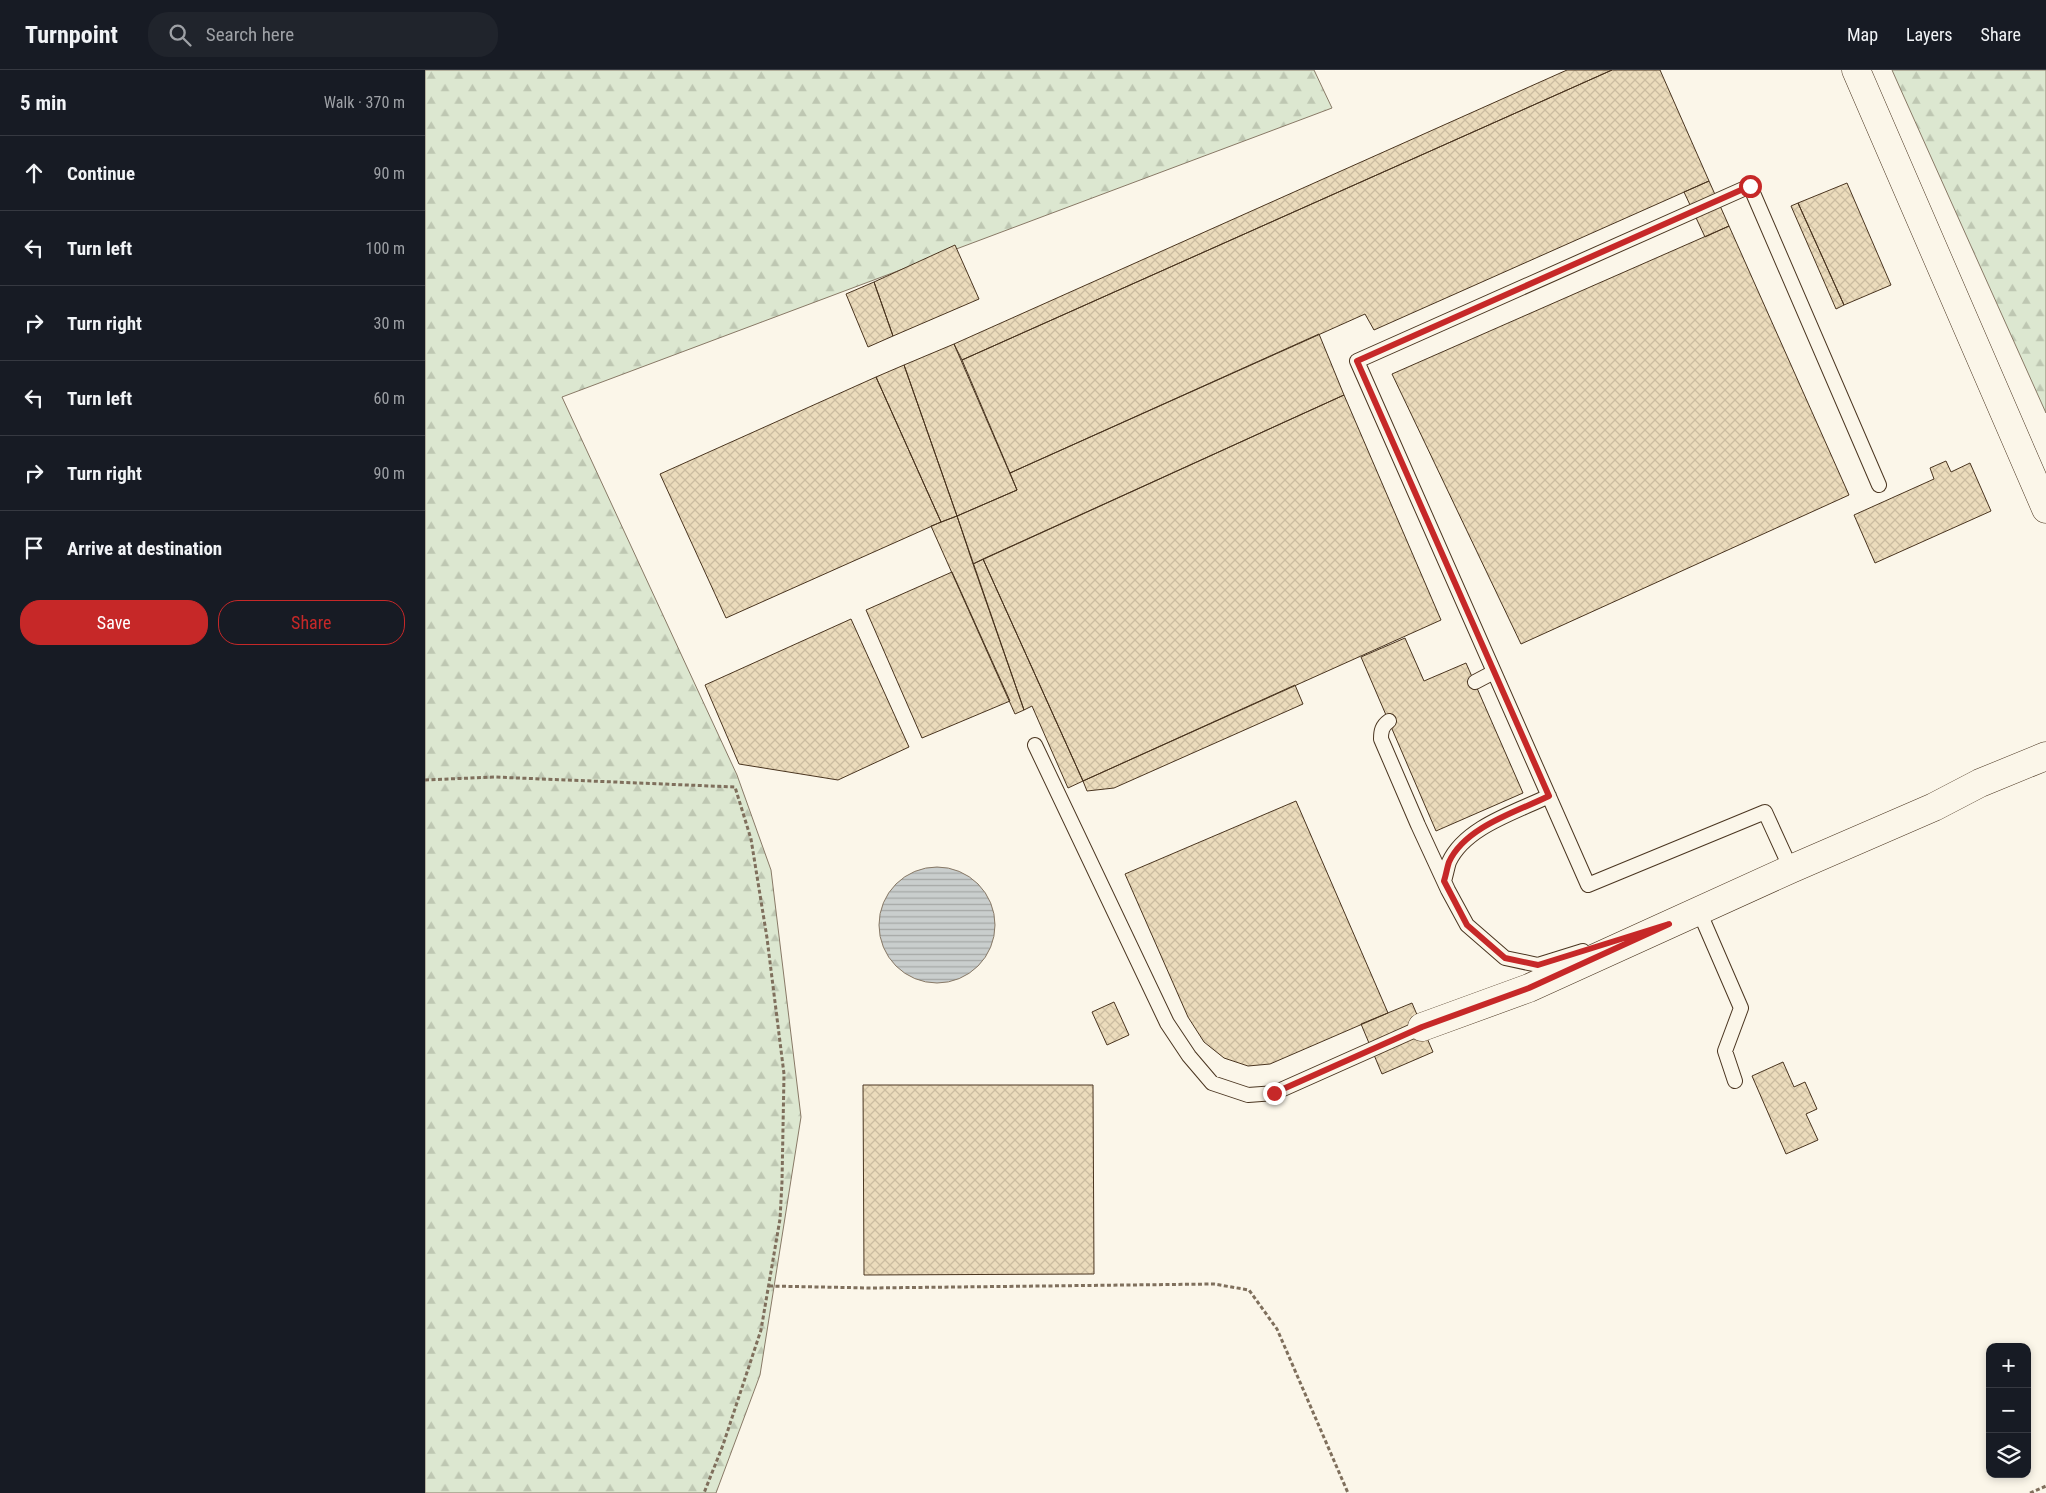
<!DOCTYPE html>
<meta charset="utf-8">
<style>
body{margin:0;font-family:"Roboto Condensed",sans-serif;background:#20242c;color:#f1f3f6}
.controls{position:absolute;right:15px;bottom:15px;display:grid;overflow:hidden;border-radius:10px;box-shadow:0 2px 8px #0003}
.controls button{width:45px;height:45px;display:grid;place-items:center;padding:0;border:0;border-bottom:1px solid #363941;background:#171b24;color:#f1f3f6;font:25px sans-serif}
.stop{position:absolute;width:15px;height:15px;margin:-11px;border:4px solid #c62828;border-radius:50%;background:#fff}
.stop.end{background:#c62828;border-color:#fff;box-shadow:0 1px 5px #0008}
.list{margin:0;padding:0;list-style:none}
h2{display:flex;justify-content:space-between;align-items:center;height:65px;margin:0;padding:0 20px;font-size:21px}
h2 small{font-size:16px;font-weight:400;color:#9ea1a6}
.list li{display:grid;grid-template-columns:32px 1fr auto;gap:15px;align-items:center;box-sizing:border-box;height:75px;padding:0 20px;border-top:1px solid #363941}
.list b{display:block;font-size:19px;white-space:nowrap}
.list em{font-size:16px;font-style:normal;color:#9ea1a6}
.actions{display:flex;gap:10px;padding:15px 20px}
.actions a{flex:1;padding:11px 0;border:1px solid #c62828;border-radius:20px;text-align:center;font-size:18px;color:#c62828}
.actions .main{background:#c62828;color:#fff}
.icon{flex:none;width:28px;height:28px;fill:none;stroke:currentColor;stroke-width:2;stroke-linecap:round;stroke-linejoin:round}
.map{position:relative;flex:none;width:1621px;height:1423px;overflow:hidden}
header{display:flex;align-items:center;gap:30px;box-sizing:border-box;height:70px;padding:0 25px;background:#171b24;border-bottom:1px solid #363941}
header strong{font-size:24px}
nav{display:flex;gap:28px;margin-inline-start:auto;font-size:18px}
.search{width:350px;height:45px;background:#20242c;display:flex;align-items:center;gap:12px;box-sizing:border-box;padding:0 18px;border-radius:20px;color:#9ea1a6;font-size:19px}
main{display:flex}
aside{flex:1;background:#171b24}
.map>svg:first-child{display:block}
.forest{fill:url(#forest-firs);stroke:#887966}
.water{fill:url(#water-rules);stroke:#887966}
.building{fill:url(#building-cross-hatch);stroke:#4a3520}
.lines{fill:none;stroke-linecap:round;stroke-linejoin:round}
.service-casing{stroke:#4a3520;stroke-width:16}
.minor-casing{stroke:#4a3520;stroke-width:29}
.tertiary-casing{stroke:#4a3520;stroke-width:29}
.path{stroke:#7f6f5c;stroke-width:3;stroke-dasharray:4 2.5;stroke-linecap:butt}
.service{stroke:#fbf6e9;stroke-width:14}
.minor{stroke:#fbf6e9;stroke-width:28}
.tertiary{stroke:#fbf6e9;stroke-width:28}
.route{stroke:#c62828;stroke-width:6}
</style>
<header>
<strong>Turnpoint</strong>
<div class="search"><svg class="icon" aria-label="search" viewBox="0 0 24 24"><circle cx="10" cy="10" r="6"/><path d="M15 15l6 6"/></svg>Search here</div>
<nav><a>Map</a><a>Layers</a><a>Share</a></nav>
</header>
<main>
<aside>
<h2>5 min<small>Walk · 370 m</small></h2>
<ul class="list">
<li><svg class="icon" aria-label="ahead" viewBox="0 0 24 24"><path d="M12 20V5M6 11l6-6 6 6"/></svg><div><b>Continue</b></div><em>90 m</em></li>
<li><svg class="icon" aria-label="left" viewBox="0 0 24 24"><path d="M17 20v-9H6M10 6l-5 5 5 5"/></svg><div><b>Turn left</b></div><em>100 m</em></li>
<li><svg class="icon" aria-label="right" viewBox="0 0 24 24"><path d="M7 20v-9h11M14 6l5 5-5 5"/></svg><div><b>Turn right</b></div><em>30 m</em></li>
<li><svg class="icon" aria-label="left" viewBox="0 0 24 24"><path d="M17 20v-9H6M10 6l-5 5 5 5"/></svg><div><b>Turn left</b></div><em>60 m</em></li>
<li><svg class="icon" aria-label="right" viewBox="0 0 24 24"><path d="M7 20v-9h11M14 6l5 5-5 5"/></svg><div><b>Turn right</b></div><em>90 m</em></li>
<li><svg class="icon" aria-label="arrive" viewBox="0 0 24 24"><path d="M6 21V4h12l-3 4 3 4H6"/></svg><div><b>Arrive at destination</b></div></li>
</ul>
<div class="actions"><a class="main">Save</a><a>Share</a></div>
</aside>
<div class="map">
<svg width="1621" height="1423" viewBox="0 0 1621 1423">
<defs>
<pattern id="forest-firs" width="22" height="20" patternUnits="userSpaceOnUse" patternTransform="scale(1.25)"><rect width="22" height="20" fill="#dce7d0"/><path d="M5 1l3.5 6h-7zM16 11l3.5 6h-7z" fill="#bec7b2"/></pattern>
<pattern id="water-rules" width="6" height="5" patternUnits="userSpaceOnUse" patternTransform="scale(1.25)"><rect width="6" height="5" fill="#c9cecd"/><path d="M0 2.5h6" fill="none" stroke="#a5a8a6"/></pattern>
<pattern id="building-cross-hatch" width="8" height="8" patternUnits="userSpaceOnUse" patternTransform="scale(1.25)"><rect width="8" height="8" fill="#ecdcbc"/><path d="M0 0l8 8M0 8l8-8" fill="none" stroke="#ccbda1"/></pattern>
</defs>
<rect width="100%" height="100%" fill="#fbf6e9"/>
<path class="forest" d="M0,0H889L907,38L137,327L312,705L346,800L376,1047L335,1305L291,1423H0Z
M1467,0H1621V343L1475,18Z"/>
<path class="water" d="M454 855a58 58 0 1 1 116 0a58 58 0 1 1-116 0Z"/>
<path class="building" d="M1142,0H1187L537,290L529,274Z
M1187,0H1235L1284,111L949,260L940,244L585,403L537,290Z
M1284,111L1304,156L1280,167L1259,122Z
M1422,113L1466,215L1419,235L1373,133Z
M1373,133L1419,235L1411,239L1366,136Z
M1304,156L1424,425L1096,574L967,304Z
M530,175L554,229L468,266L449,212Z
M449,212L468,266L443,277L421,224Z
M894,264L919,325L548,494L532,446L592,420L585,403Z
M529,274L592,420L532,446L479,295Z
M479,295L532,446L516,452L451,307Z
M451,307L516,452L301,548L235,404Z
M919,325L1016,550L658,711L558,489Z
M1521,391L1526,402L1545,393L1566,441L1450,493L1429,445L1509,409L1505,398Z
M532,446L599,640L590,644L506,456Z
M558,489L658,711L643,718L607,636L599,640L548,494Z
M527,502L585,631L497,668L441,540Z
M426,549L484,677L413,710L314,694L280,615Z
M980,568L999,611L1041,593L1098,723L1011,761L936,587Z
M870,615L878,634L689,718L662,721L658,711Z
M871,731L963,943L845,994L823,996L799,988L779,972L763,947L700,804Z
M689,932L704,965L682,975L667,942Z
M987,933L1008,982L957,1004L936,954Z
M1358,992L1369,1017L1380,1012L1392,1039L1381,1044L1393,1070L1361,1084L1327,1006Z
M438,1015H668L669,1204L439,1205Z"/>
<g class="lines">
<g class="service-casing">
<path id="service" d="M1050,612L1069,602
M964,651C957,656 956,661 956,669L993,755L1023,820L1042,855L1080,888L1113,895L1158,881
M610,675L742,953L764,986L787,1013L823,1025L849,1023L997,957
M1366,799L1340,742L1163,815L932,291L1325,116L1454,415
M1019,811C1021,805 1022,798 1024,792C1040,757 1091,742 1124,726
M1274,841L1316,938L1300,981L1310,1011"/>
</g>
<g class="minor-casing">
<path id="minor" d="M997,957L1104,918L1366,799L1509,737L1555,713L1621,686"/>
</g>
<g class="tertiary-casing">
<path id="tertiary" d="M1431,0L1621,439"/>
</g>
<path class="path" d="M0,710L69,707L310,717L326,769L342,868L359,1004L357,1112L355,1149L336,1260L298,1375L279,1423
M344,1216L445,1218L789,1214L824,1220L852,1259L923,1423
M1605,1423L1621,1416"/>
<use href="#service" class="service"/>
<use href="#minor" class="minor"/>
<use href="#tertiary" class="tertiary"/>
</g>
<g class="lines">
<path class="route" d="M849,1023L997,957L1104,918L1244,854L1113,895L1080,888L1042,855L1019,811C1021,805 1022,798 1024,792C1040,757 1091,742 1124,726L932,291L1325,116"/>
</g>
</svg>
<div class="controls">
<button>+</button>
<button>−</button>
<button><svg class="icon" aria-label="layers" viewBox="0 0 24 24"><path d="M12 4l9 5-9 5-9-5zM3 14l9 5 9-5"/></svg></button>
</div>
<div class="stop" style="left:1325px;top:116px"></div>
<div class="stop end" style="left:849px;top:1023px"></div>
</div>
</main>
